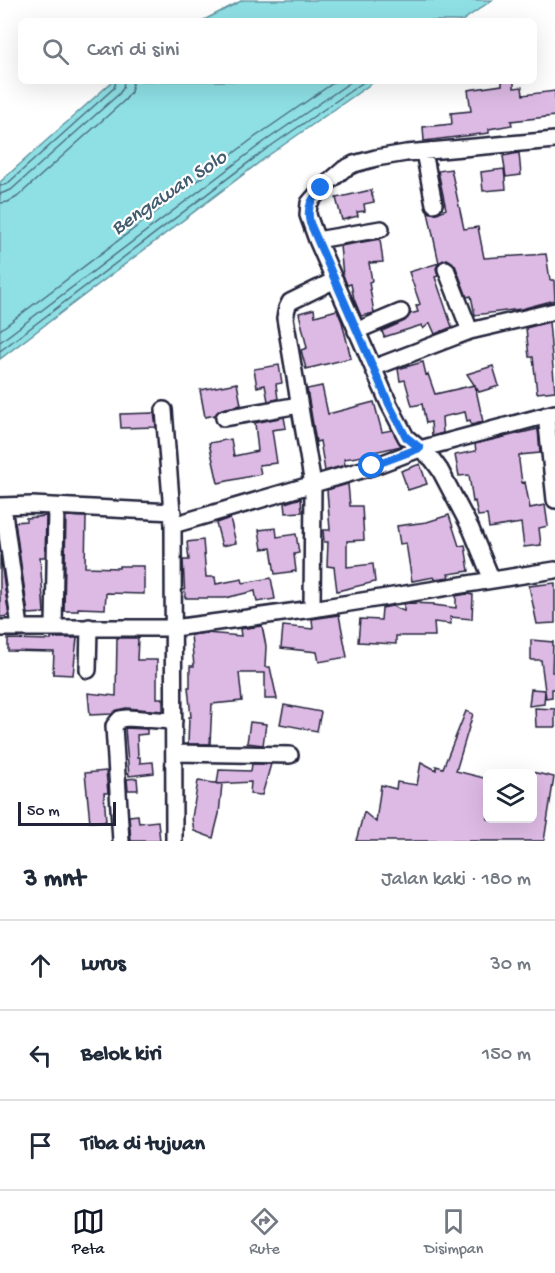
<!DOCTYPE html>
<html lang="id">
<meta charset="utf-8">
<style>
body{margin:0;font-family:"Gochi Hand",sans-serif;background:#f6f6f7;color:#1f2937}
.controls{position:absolute;right:18px;bottom:18px;display:grid;overflow:hidden;border-radius:9px;box-shadow:0 6px 24px #0002}
.controls button{width:54px;height:54px;display:grid;place-items:center;padding:0;border:0;border-bottom:2px solid #e0e1e3;background:#fff;color:#1f2937;font:30px sans-serif}
.scale{position:absolute;left:18px;bottom:15px;width:98px;box-sizing:border-box;padding-left:6px;border:3px solid #22223b;border-top:0;font-size:16px;line-height:21px;white-space:nowrap;color:#22223b;-webkit-text-stroke:4px #fff;paint-order:stroke}
.stop{position:absolute;width:18px;height:18px;margin:-14px;border:4px solid #1a73e8;border-radius:50%;background:#fff}
.stop.end{background:#1a73e8;border-color:#fff;box-shadow:0 2px 6px #0008}
.list{margin:0;padding:0;list-style:none}
h2{display:flex;justify-content:space-between;align-items:center;height:78px;margin:0;padding:0 24px;font-size:26px}
h2 small{font-size:20px;font-weight:400;color:#747a83}
.list li{display:grid;grid-template-columns:39px 1fr auto;gap:18px;align-items:center;box-sizing:border-box;height:90px;padding:0 24px;border-top:2px solid #e0e1e3}
.list b{display:block;font-size:22px;white-space:nowrap}
.list em{font-size:20px;font-style:normal;color:#747a83}
.icon{flex:none;width:33px;height:33px;fill:none;stroke:currentColor;stroke-width:2;stroke-linecap:round;stroke-linejoin:round}
.map{position:relative;flex:none;width:555px;height:841px;overflow:hidden}
.search{position:absolute;background:#fff;box-shadow:0 6px 24px #0002;left:18px;right:18px;top:18px;height:66px;display:flex;align-items:center;gap:15px;box-sizing:border-box;padding:0 21px;border-radius:9px;color:#747a83;font-size:22px}
.sheet{height:348px;background:#fff}
nav{display:flex;justify-content:space-around;align-items:center;box-sizing:border-box;height:84px;border-top:2px solid #e0e1e3;background:#fff;font-size:16px;color:#747a83}
nav a{display:grid;justify-items:center;gap:3px}
nav .on{color:#111827}
.map>svg:first-child{display:block}
.water{fill:#8ee0e5;stroke:#6394a1;stroke-width:1.5}
.lines{fill:none;stroke-linecap:round;stroke-linejoin:round}
.shore{stroke:#4d6e7f;stroke-width:1.5}
.building{fill:#ddbae4;stroke:#22223b;stroke-width:1.5}
.minor-casing{stroke:#22223b;stroke-width:20}
.minor{stroke:#fff;stroke-width:15}
.route{stroke:#1a73e8;stroke-width:8}
.labels{text-anchor:middle;dominant-baseline:central;stroke-width:4.5;stroke-linejoin:round;paint-order:stroke}
.water-label{font-size:21px;font-style:italic;fill:#425b6e;stroke:#fff}
</style>
<div class="map">
<svg width="555" height="841" viewBox="0 0 555 841">
<rect width="100%" height="100%" fill="#fff"/>
<filter id="ink" filterUnits="userSpaceOnUse"><feTurbulence type="fractalNoise" baseFrequency=".0167" numOctaves="2"/><feDisplacementMap in="SourceGraphic" scale="12" xChannelSelector="R" yChannelSelector="G"/><feConvolveMatrix kernelMatrix="1 2 1 2 8 2 1 2 1" color-interpolation-filters="sRGB"/></filter>
<g filter="url(#ink)">
<path class="water" d="M243,0H492L462,21H202Z
M113,81H375L269,155L0,359V182Z"/>
<g class="lines">
<path class="shore" d="M0,186L7,184L114,88L116,81
M0,194L11,190L119,94L123,88L124,81
M0,203L8,202L17,197L125,100L131,92L133,81
M0,330L255,137L336,81
M0,342L261,144L352,81
M0,351L265,150L365,81"/>
</g>
<path class="building" d="M502,81H514V88L522,87L523,95L555,91V116L511,121L512,125L489,129V133L424,141L423,127L452,124L451,113L471,111L468,90L502,85Z
M519,153L521,175L506,177L503,156Z
M451,169L464,229L478,227L484,258L546,254L550,280H554L555,300L521,309L475,315L471,296L467,297L455,265L447,259L439,263L428,212L435,214L446,209L438,171Z
M504,169L506,189L483,191L481,172Z
M371,190L374,202L364,204L365,211L357,212L358,216L342,220L336,198Z
M380,239L383,262L369,263L372,281L369,282L374,313L361,316L354,299L351,284L347,285L343,275L340,246Z
M439,263L436,268L438,276L435,277L452,327L435,334L430,323L423,329L422,325L384,337L382,331L405,321L410,314L418,312L416,306L420,304L409,272Z
M314,309L315,316L337,310L342,322L351,358L306,369L301,350L307,348L299,313Z
M549,322L555,391L537,393L533,357H529L526,328Z
M423,362L426,375L428,374L435,394L475,385L483,422L471,425L470,420L467,421L465,412L442,417L443,433L432,436L431,422L426,423L422,404L412,406L405,380L400,381L398,369Z
M279,365L282,383L276,384L278,399L268,401L265,385L257,387L254,369Z
M493,366L499,386L479,392L467,374Z
M237,383L241,405L222,409L215,415L205,417L200,390Z
M322,386L328,414L374,402L382,432L392,430L401,446L369,453V455L344,459L345,465L325,471L320,441L316,442L307,389Z
M154,413L156,427L121,428L120,414Z
M284,417L286,428L272,430L277,463L259,465L261,474L218,483L209,443L231,439L234,456L258,451L255,423Z
M538,429L540,453L519,455V461L522,483L525,482L530,508L545,505L548,526L539,528L541,545L524,547L521,523L489,528L487,515L478,516L475,501L473,502L469,475L459,476L455,455L476,451L475,444Z
M420,464L427,484L408,490L401,471Z
M348,484L350,506H362L364,540L347,541V567L373,564L375,582L337,591L334,567L327,566L328,542H324L323,530H330L327,490Z
M301,498L302,512L286,513L285,503Z
M449,515L459,546L465,545L469,571L448,574L449,577L435,579L434,577L412,581L406,543L400,544L397,526L427,522Z
M46,516L45,557H40L44,613L28,614L15,522L26,521V518Z
M66,516L86,517L85,567L119,568V566H144V594L106,593L105,609L78,608V611H64Z
M230,518L236,543L222,546L216,523Z
M276,528L277,537L296,534L299,553L294,554L296,571L275,574L271,548L262,549L259,530Z
M203,540L206,577H215L216,584L242,579L243,583L271,578L275,599L257,602L255,591L225,598H185L183,560H189L187,542Z
M0,555L9,616L0,617Z
M555,583V623L537,624L529,586Z
M467,594L473,595L472,619L450,617L451,624L434,622L435,636H396V644L358,642L360,619L381,620L382,608L392,606L404,611V604L409,603L434,604V605L456,608V596Z
M339,615L347,657L319,662L317,652L281,648L283,626L313,629L312,619Z
M262,626L266,646L265,667H270L277,699H265V673H239L242,701L212,704L210,744H188L189,717H191L188,687H190V666H194L191,635L206,633L241,636L240,629Z
M51,638H77L73,675L53,674L54,652L8,651V639L51,640Z
M117,638H138L137,660H157V698H163V711L126,708L118,710L112,714L90,715L88,693L116,696Z
M531,640L553,642L552,672H555V689H552V697L546,698L541,660H531Z
M531,689L545,690L544,704L529,706Z
M284,705L321,712L317,731L280,724Z
M535,708L555,709V727H536Z
M466,711L473,714L456,771L488,779V819H532V772L554,777L544,841H356L364,812L376,822L381,785L396,789L397,782L417,785L421,762L436,770V766L443,768Z
M250,722L266,724L263,745L247,743Z
M125,728L147,729V734L137,735L138,757H140V763L153,762L154,773L129,776Z
M252,764H271L262,795L250,794L251,782L217,784L219,770L251,771Z
M106,771L108,793H104L106,821L90,822L85,773Z
M137,778L138,790H128L127,779Z
M198,781L222,784L219,814L213,838L194,831L192,818Z
M138,815L139,823L158,821L160,841H131L129,816Z"/>
<g class="lines">
<g class="minor-casing">
<path id="minor" d="M424,152L434,204
M317,240L381,229
M446,269L470,331
M356,331L401,312
M373,368L470,331L555,311
M164,410L173,525L174,841
M546,415L555,500
M224,418L299,405
M0,506L32,505L173,512
M3,506L20,627
M173,525L372,467L420,449L555,413
M492,580L471,529L440,470L432,459L406,437L389,404L317,240L308,215L309,203L322,188L344,169L354,164L376,158L406,153L555,140
M312,609L313,485L285,318L287,308L290,302L335,280
M0,628H174L312,609L555,570
M54,628L56,507
M88,670L89,627
M174,753L290,755
M121,841L114,726L120,719L127,718L174,721"/>
</g>
<use href="#minor" class="minor"/>
</g>
</g>
<g class="lines" filter="url(#ink)">
<path class="route" d="M321,188C312,199 306,207 310,223L389,404L406,437L420,448L372,466"/>
</g>
<g class="labels">
<g class="water-label">
<text transform="translate(170 194) rotate(-34)">Bengawan Solo</text>
</g>
</g>
</svg>
<div class="controls">
<button><svg class="icon" aria-label="layers" viewBox="0 0 24 24"><path d="M12 4l9 5-9 5-9-5zM3 14l9 5 9-5"/></svg></button>
</div>
<div class="scale">50 m</div>
<div class="stop" style="left:372px;top:466px"></div>
<div class="stop end" style="left:321px;top:188px"></div>
<div class="search"><svg class="icon" aria-label="search" viewBox="0 0 24 24"><circle cx="10" cy="10" r="6"/><path d="M15 15l6 6"/></svg>Cari di sini</div>
</div>
<section class="sheet">
<h2>3 mnt<small>Jalan kaki · 180 m</small></h2>
<ul class="list">
<li><svg class="icon" aria-label="ahead" viewBox="0 0 24 24"><path d="M12 20V5M6 11l6-6 6 6"/></svg><div><b>Lurus</b></div><em>30 m</em></li>
<li><svg class="icon" aria-label="left" viewBox="0 0 24 24"><path d="M17 20v-9H6M10 6l-5 5 5 5"/></svg><div><b>Belok kiri</b></div><em>150 m</em></li>
<li><svg class="icon" aria-label="arrive" viewBox="0 0 24 24"><path d="M6 21V4h12l-3 4 3 4H6"/></svg><div><b>Tiba di tujuan</b></div></li>
</ul>
</section>
<nav>
<a class="on"><svg class="icon" aria-label="map" viewBox="0 0 24 24"><path d="M3 6l6-2 6 2 6-2v14l-6 2-6-2-6 2zM9 4v14M15 6v14"/></svg>Peta</a>
<a><svg class="icon" aria-label="directions" viewBox="0 0 24 24"><path d="M12 3l9 9-9 9-9-9zM9 14v-3h6M13 9l2 2-2 2"/></svg>Rute</a>
<a><svg class="icon" aria-label="saved" viewBox="0 0 24 24"><path d="M7 4h10v16l-5-4-5 4z"/></svg>Disimpan</a>
</nav>
